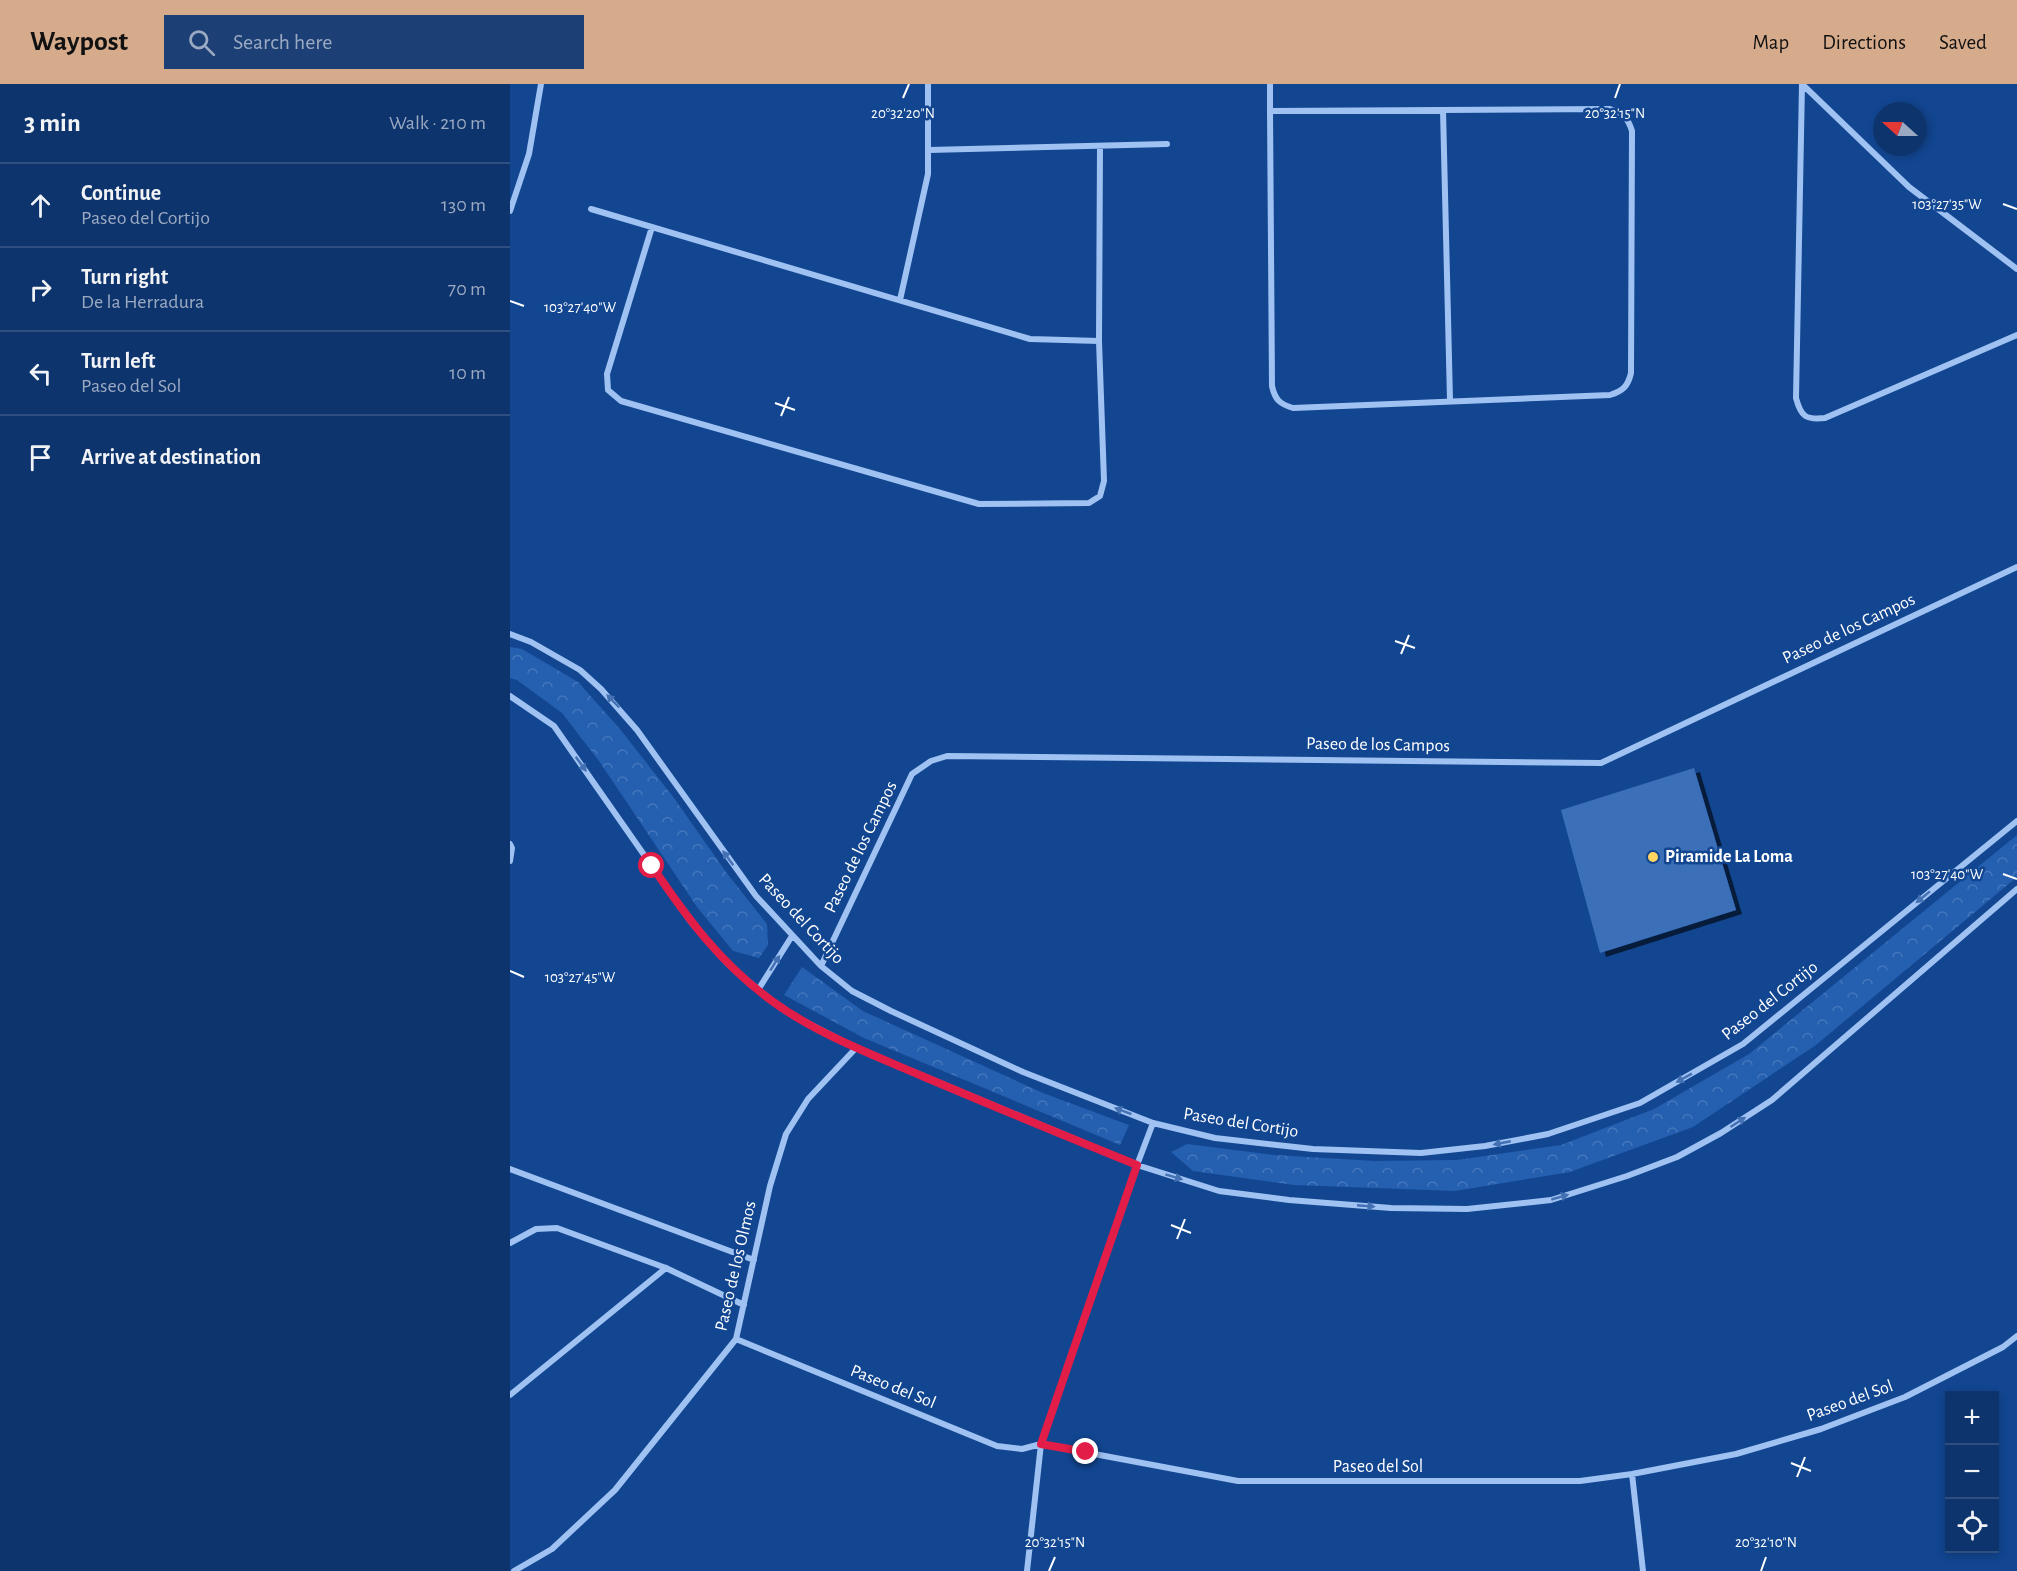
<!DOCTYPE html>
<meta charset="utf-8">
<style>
body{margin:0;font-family:"Alegreya Sans",sans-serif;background:#1c3f75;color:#f1f3f6}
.controls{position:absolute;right:18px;bottom:18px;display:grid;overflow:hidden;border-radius:0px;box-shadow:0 3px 9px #0003}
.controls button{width:54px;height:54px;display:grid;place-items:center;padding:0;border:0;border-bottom:2px solid #2e4f80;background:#0e346d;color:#f1f3f6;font:30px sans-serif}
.compass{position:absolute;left:1363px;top:18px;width:54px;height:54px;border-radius:50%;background:#0e346d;box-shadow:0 3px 9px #0003;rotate:291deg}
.stop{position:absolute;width:18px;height:18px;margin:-14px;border:4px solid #e11d48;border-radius:50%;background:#fff}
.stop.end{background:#e11d48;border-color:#fff;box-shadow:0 2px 6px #0008}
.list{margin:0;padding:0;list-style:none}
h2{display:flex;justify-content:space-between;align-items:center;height:78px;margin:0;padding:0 24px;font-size:26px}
h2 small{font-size:20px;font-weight:400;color:#9baac2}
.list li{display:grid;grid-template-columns:39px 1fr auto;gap:18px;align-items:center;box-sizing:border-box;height:84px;padding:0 24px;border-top:2px solid #2e4f80}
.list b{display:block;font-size:22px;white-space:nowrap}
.list p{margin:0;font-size:20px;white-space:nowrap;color:#9baac2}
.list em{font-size:20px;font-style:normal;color:#9baac2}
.icon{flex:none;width:33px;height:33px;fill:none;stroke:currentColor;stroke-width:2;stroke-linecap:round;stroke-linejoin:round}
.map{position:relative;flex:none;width:1507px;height:1487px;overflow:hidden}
header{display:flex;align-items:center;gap:36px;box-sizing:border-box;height:84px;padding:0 30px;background:#d6ab8b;color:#111}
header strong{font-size:28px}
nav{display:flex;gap:33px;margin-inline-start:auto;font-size:21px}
.search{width:420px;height:54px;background:#1c3f75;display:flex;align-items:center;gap:15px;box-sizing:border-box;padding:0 21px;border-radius:0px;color:#9baac2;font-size:22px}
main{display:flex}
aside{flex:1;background:#0e346d}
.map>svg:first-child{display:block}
.park{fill:url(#park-crowns)}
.building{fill:#3b70b9;filter:url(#shadow)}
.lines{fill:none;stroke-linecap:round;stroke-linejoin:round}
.minor{stroke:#9fc2f2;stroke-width:6}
.oneway{fill:#4371b3}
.route{stroke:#e11d48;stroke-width:8}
.ticks{fill:none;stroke:#fff;stroke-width:2}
.poi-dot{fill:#ffd560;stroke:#124691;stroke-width:2}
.labels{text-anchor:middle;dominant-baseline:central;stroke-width:5;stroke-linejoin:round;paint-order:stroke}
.street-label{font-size:18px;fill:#fff;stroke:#124691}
.poi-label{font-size:18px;font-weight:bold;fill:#fff;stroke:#124691;text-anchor:start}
.ticks-label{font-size:15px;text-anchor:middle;fill:#fff;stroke:#124691;stroke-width:5;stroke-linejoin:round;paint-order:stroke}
</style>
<header>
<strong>Waypost</strong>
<div class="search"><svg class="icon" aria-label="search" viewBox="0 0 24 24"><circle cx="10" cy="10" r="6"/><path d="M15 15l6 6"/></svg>Search here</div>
<nav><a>Map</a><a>Directions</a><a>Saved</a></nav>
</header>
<main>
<aside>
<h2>3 min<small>Walk · 210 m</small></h2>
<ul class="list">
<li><svg class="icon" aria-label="ahead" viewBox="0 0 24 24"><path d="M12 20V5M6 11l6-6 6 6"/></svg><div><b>Continue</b><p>Paseo del Cortijo</p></div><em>130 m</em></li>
<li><svg class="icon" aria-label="right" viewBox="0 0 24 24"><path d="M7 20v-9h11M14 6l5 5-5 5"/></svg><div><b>Turn right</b><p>De la Herradura</p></div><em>70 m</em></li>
<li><svg class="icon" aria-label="left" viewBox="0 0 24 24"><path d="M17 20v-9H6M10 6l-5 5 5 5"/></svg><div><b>Turn left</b><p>Paseo del Sol</p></div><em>10 m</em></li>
<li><svg class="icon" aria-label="arrive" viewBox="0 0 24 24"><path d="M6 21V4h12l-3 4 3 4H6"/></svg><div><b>Arrive at destination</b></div></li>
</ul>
</aside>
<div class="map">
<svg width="1507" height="1487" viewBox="0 0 1507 1487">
<defs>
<pattern id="park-crowns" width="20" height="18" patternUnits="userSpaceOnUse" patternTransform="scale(1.5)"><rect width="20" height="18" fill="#245fb0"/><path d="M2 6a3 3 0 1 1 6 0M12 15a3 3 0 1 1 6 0" fill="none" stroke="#4577bc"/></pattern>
<filter id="shadow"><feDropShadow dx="6" dy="4" stdDeviation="0" flood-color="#0009"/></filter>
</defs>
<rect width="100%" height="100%" fill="#124691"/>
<path class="park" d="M0,563L12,565L68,598L110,645L164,714L216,788L257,840L258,861L249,874L223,867L187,823L89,677L52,629L7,596L0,594Z
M1507,751V793L1306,961L1183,1043L1060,1088L945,1107L784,1101L683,1087L661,1068L677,1060L765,1071L865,1077L947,1076L1051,1061L1144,1025L1239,970Z
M292,883L353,927L533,1009L619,1041L610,1061L354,954L274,911Z"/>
<path class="building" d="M1184,684L1226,826L1090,869L1051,726Z"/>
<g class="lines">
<path class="minor" d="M760,0V27L762,302C765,316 770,320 783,324L1100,311C1113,307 1118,302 1121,289L1122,47C1118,34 1113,29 1100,25L760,27
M1292,0L1286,314C1291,333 1296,336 1315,334L1507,251
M1292,0L1399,103L1507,185
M933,26L940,316
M419,66L657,60
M81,125L520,255L589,257
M0,127L19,70L31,0
M142,143L97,290L98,306L111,317L469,420L579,419L590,412L594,397L589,257L590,62
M390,216L418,90V0
M0,550L21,558L70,586L91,605L127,646L246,812L311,882L342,907L381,927L513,988L643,1039L705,1054L803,1065L911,1069L975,1062L1038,1050L1130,1019L1233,960L1507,737
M0,612L44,642L181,838L218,880L263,918L284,932L346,964L627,1081L709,1107L779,1116L881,1124L957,1125L1041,1116L1117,1092L1167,1073L1211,1049L1262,1016L1507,805
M0,760L2,764L0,777
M311,882L402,690L421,677L437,672L1091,679L1507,483
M248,906L282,852
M0,1085L244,1176
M0,1159L26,1145L47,1144L156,1184L234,1221
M226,1255L487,1362L512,1365L531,1360L728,1397H1070L1122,1390L1226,1370L1311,1345L1395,1313L1493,1263L1507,1252
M0,1311L156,1184
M1122,1390L1133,1487
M4,1487L42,1465L105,1406L226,1255L260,1102L276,1050L298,1015L346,964
M517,1487L531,1360L627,1081L643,1039"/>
</g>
<defs><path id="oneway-solid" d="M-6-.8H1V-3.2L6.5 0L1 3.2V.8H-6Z" transform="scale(1.5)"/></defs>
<g class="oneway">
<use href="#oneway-solid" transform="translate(103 617) rotate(-134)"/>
<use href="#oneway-solid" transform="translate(71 680) rotate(54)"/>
<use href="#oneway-solid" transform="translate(218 774) rotate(-126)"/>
<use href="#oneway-solid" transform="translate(1413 813) rotate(141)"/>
<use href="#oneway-solid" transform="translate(265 879) rotate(-58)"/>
<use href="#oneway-solid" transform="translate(1174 994) rotate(151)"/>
<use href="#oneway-solid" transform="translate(613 1027) rotate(-159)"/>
<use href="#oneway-solid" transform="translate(1228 1038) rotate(-33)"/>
<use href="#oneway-solid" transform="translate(992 1059) rotate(169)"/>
<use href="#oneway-solid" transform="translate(664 1093) rotate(17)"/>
<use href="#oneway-solid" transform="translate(1050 1113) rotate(-16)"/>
<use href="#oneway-solid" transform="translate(856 1122) rotate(5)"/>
</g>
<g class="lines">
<path class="route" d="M142,782C177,834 210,879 262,917C307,950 361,970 412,992C483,1022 555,1052 627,1081L531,1360L576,1368"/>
</g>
<path class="ticks" d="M393,14L399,0M1105,14L1110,0M1493,120L1507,125M0,217L14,222M265,319L285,326M271,332L279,313M885,557L905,564M891,570L899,551M1493,790L1507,795M0,887L14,893M661,1141L681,1149M667,1155L675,1135M1281,1379L1301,1387M1287,1393L1295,1373M539,1487L545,1473M1251,1487L1256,1473"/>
<circle class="poi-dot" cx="1143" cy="773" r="6"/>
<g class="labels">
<g class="street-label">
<text transform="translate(1339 545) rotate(-25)">Paseo de los Campos</text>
<text transform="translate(868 661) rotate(1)">Paseo de los Campos</text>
<text transform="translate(351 763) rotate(-64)">Paseo de los Campos</text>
<text transform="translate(291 835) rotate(47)">Paseo del Cortijo</text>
<text transform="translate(1260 917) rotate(-38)">Paseo del Cortijo</text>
<text transform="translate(731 1039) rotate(9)">Paseo del Cortijo</text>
<text transform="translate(226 1182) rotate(-77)">Paseo de los Olmos</text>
<text transform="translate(383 1303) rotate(22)">Paseo del Sol</text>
<text transform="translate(1340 1317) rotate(-20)">Paseo del Sol</text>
<text x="868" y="1383">Paseo del Sol</text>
</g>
<g class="poi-label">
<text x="1155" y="773">Piramide La Loma</text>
</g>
</g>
<g class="ticks-label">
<text x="1105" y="34">20°32'15"N</text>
<text x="393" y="34">20°32'20"N</text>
<text x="1437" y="125">103°27'35"W</text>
<text x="70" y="228">103°27'40"W</text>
<text x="1437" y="795">103°27'40"W</text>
<text x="70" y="898">103°27'45"W</text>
<text x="545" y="1463">20°32'15"N</text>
<text x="1256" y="1463">20°32'10"N</text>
</g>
</svg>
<div class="controls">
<button>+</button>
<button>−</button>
<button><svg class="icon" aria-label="locate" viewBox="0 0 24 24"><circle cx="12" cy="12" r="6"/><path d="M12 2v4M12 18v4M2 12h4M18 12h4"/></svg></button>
</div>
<svg class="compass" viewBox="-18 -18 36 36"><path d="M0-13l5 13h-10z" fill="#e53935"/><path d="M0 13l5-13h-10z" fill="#9baac2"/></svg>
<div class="stop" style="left:142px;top:782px"></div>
<div class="stop end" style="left:576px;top:1368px"></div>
</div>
</main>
